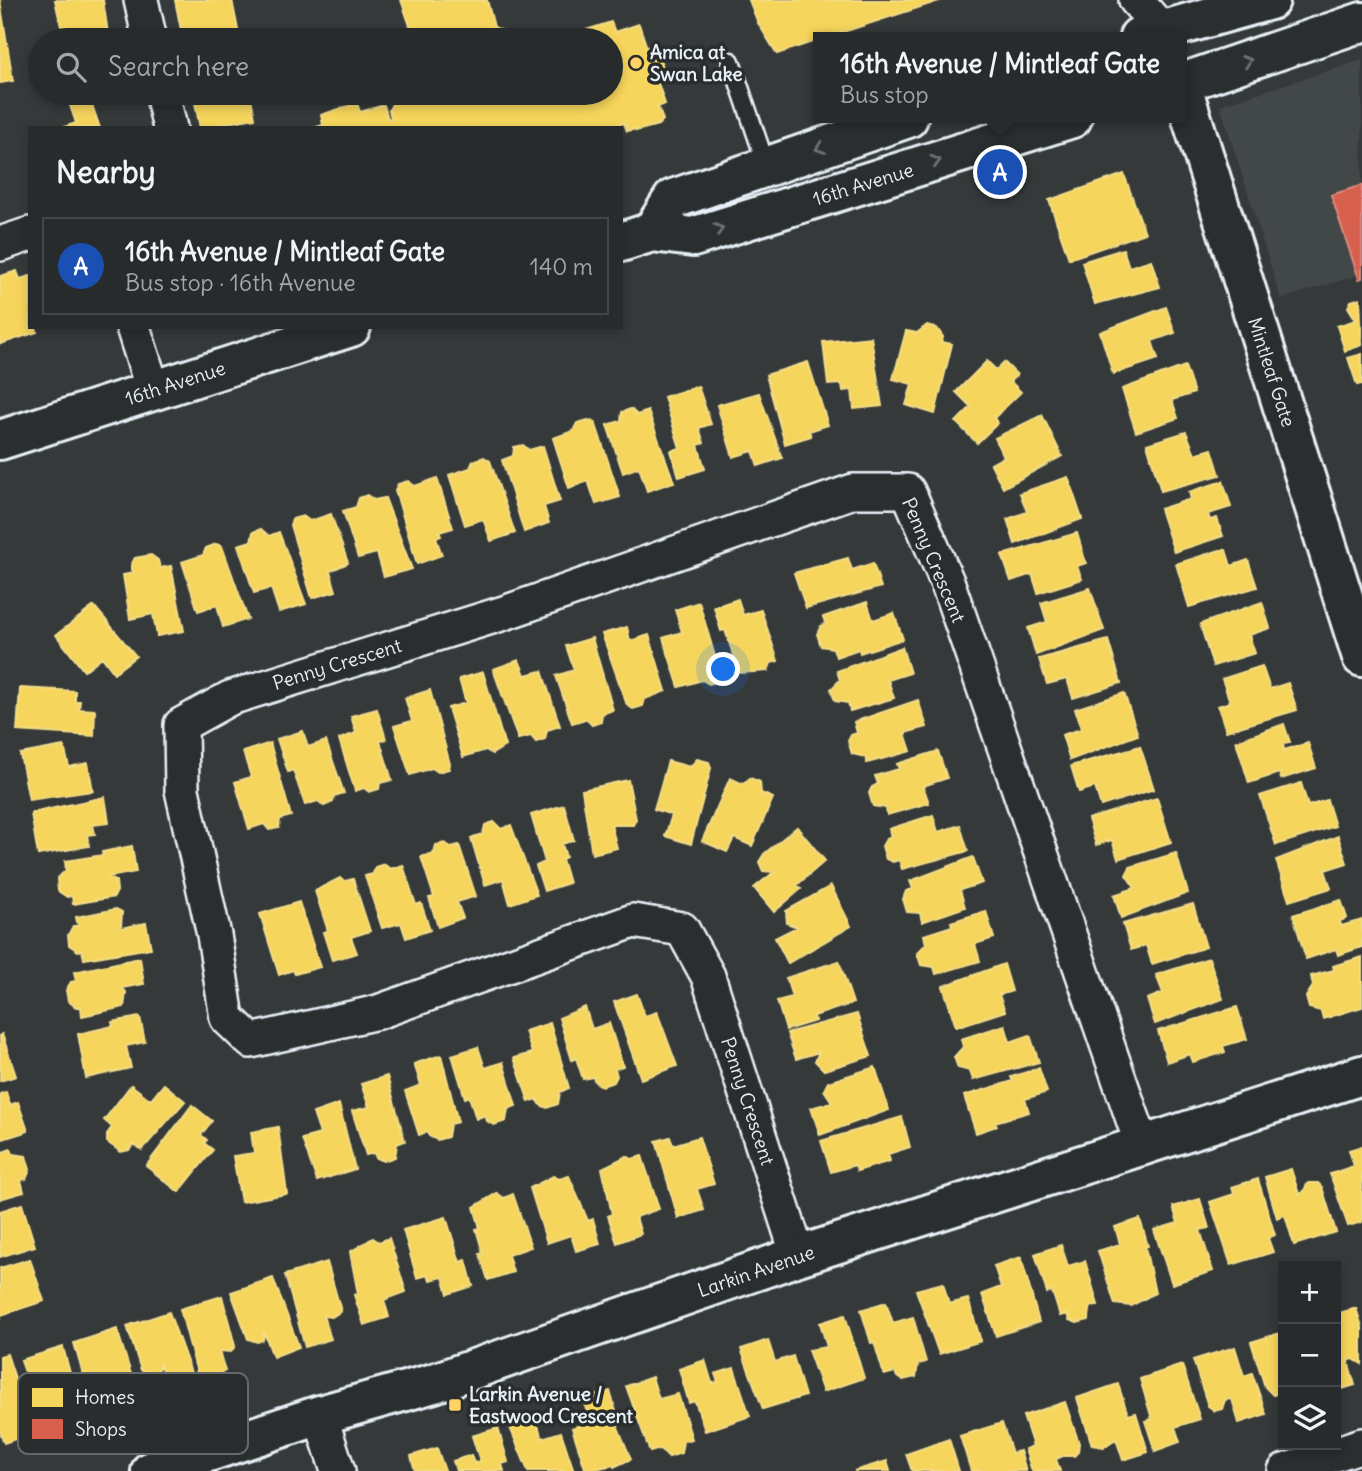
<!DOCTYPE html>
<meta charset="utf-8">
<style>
body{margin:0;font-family:Delius,sans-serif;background:#343738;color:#f1f3f6}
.controls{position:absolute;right:21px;bottom:21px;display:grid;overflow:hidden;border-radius:0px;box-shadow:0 4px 10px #0003}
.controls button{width:63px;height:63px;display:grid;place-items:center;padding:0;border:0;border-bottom:2px solid #444748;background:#282b2c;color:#f1f3f6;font:35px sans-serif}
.you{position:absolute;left:724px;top:670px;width:24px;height:24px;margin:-18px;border:5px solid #fff;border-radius:50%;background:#1a73e8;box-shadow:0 0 0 10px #1a73e833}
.badge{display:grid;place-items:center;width:46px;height:46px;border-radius:50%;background:#ffd166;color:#fff;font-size:23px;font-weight:700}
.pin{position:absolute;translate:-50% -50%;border:4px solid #fff;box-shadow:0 2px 7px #0006}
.popup{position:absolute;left:813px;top:32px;width:374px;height:91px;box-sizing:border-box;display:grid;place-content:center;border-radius:0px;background:#282b2c;filter:drop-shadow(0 2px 5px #0005);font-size:23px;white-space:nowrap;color:#a5a7a9}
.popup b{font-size:26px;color:#f1f3f6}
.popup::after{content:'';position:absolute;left:50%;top:100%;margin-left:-14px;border:14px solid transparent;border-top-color:#282b2c}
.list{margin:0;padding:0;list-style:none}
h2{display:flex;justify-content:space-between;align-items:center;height:91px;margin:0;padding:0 28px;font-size:30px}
h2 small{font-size:23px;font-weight:400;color:#a5a7a9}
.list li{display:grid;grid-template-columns:46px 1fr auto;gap:21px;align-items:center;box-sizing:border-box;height:98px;margin:0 14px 14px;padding:0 14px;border:2px solid #444748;border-radius:0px}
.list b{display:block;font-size:26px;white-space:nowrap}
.list p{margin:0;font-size:23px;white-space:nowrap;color:#a5a7a9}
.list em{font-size:23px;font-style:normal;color:#a5a7a9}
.icon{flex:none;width:38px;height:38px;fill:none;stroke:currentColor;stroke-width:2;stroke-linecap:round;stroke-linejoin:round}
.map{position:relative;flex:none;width:1362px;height:1471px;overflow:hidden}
.search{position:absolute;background:#282b2c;box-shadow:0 4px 10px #0003;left:28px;top:28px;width:595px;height:77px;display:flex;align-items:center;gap:18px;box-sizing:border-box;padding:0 24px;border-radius:38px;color:#a5a7a9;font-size:26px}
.panel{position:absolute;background:#282b2c;box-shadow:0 4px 10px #0003;left:28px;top:126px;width:595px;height:203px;border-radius:0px}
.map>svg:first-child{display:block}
.built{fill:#424647}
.homes{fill:#f6d55c;stroke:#f2dd8b;stroke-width:2}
.shops{fill:#d6604d;stroke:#db8c80;stroke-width:2}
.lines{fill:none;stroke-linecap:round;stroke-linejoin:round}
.lane-casing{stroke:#e8f1f8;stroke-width:21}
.street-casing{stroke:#e8f1f8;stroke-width:38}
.secondary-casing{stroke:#e8f1f8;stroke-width:44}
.lane{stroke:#2a2d2e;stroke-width:16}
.street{stroke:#2a2d2e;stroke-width:33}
.secondary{stroke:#2a2d2e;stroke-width:38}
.oneway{stroke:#6c7275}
.poi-dot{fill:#ffd166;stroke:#2a2d2e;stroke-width:2.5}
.labels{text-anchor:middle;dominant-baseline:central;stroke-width:7;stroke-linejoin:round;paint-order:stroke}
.poi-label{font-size:19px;font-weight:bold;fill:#e8f1f8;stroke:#2a2d2e;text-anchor:start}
.street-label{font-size:19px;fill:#e8f1f8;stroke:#2a2d2e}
.key{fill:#2a2d2e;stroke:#63686b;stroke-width:2}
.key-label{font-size:19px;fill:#e8f1f8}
</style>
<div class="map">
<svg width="1362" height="1471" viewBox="0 0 1362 1471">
<rect width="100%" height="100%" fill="#35393a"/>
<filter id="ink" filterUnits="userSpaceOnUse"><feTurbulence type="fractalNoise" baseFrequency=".0143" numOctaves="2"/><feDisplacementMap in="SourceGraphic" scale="14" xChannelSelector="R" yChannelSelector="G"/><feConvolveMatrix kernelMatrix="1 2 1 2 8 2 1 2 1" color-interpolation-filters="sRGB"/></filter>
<g filter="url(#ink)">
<path class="built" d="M1362,60V274L1281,299L1220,105Z"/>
<path class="homes" d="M0,0L13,81L0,83Z
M55,0H103L109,40H64Z
M175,0H232L240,40H183Z
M401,0H487L494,27L522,40H415Z
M749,0H942L828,37H818V40L777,54L758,23Z
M611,22L615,32L639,24L647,48L656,45L666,77L657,80L665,104L658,107L663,120L658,125L636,131V129L627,131L624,123L610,128H313L323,125L321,115L357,103L360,112L384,105L388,119L391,118L389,110L398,93H611V40H576L574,34Z
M88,93L100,128H61L76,123L66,94Z
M193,93H250L255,118L200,128Z
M1124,174L1145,233L1069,259L1049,200Z
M1123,249L1129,267L1151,260L1160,287L1095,304L1082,262Z
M17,271L20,279L30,276V327H36L37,332L0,344V276Z
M1360,298L1362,345L1345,351L1337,326L1356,320L1348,307L1351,301Z
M1166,307L1175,333L1152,341L1158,359L1113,374L1100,332Z
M927,325L937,328L943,337L942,342L952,344L935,414L906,405L912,384L893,379L906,331L917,333Z
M871,337L882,406L854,409L852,390L843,391L842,384L828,385L823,342Z
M1362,354V384L1357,385L1348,358Z
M987,361L996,370L1004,362L1017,375L1010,381L1021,392L994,418L998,423L977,443L956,422L971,407L956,392Z
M808,362L828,425L809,431L811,436L785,444L766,375Z
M1185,366L1194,393L1172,400L1178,418L1136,432L1122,389Z
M698,386L711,424L699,428L704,443L698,445L705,469L679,477L671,451L680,448L664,397Z
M759,393L782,458L758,466L753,451L733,457L717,405Z
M631,409L637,415L648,411L674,482L647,491L639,467L623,473L607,425L621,421L622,412Z
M1042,415L1062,456L1003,488L991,464L1004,457L995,438Z
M588,420L595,422L620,497L596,504L588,481L569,488L553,438L573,431L577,423Z
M1186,432L1195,454L1212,449L1220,475L1161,491L1147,444Z
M523,445L529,450L543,446L560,501L544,506L549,523L524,532L502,460L513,456L514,447Z
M484,457L490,461L515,533L491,541L483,519L465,525L449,475L470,468L473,461Z
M1068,477L1082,519L1015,544L1007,519L1027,512L1020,493Z
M437,478L453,528L439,532L441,536L436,538L442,555L417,564L395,490L398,484L408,481L415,486Z
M1223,481L1231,507L1208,514L1210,520L1217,518L1223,536L1174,552L1160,509L1191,499L1189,492Z
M367,495L374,500L385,498L412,569L384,577L377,553L358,558L343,511L356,507L359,498Z
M331,514L348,563L330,571L336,591L312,598L290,525L292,519L303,516L310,521Z
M261,529L269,536L279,532L306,604L279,612L271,588L254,593L238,545L251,541L253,532Z
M1077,533L1086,563L1077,566L1082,579L1038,593L1032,574L1011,581L1002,555Z
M216,544L222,546L248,619L223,627L217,605L198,611L182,562L203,555L206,548Z
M1220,550H1226L1231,566L1248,560L1257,587L1189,607L1176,564Z
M151,555L158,560L160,568L171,566L184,631L157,636L153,614L130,619L123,575L133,573L131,565L135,558Z
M848,558L852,570L873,563L881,587L806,608L794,573Z
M1090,588L1104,630L1036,655L1028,628L1047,622L1041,603Z
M738,599L743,615L761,610L778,661L771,663L768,671L739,673L725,630L721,631L714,607Z
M699,602L721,677L719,681L709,684L702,680L679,687L663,638L682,632L675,610Z
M867,602L873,620L894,613L903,639L860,653L859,649L836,657L833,648L821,646L817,634L821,626L826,624L823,617Z
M1262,602L1270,628L1249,635L1255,653L1213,666L1200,624Z
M94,606L136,656L114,673L102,657L84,671L56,635Z
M627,627L630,641L649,635L666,691L645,699L643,706L633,709L627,705L602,634Z
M592,638L613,710L602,714L601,722L592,725L586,719L572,723L556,676L574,670L566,646Z
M1108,640L1121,683L1073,698L1067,679L1047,684L1039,659Z
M902,647L910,673L888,680L894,698L850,711L848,703L835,701L831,689L840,680L837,671Z
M519,660L525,675L542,671L560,726L547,730L545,739L536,742L531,736L518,739L493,669Z
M1262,666L1270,689L1288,683L1297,710L1226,731L1218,706L1230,702L1222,679Z
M483,672L505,746L492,754L486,750L463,757L448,708L466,703L459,679Z
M20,688L75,691V701H80L79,709L95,710L94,736L17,731Z
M430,690L450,764L449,769L438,772L432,768L410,775L394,726L412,721L405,698Z
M1124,693L1138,735L1070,760L1062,735L1081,729L1075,709Z
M918,700L927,727L905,733L911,751L867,763L865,757L852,754L848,741L851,735L857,733L854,722Z
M377,709L386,739L380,741L392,780L380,783L379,789L369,792L364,788L355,791L339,739L356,733L351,716Z
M1284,724L1290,742L1283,744L1284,750L1308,743L1316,768L1281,779L1279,773L1249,783L1236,741Z
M303,731L308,747L326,741L344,793L334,796L333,802L324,806L318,801L305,805L293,770L288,772L277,739Z
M270,743L291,816L280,819L279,828L269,830L264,824L249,829L235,782L251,777L243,752Z
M64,746L69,767L88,763L93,791L29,800L20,754Z
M1140,746L1154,789L1101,806L1095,787L1079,792L1071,766Z
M938,751L947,778L923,786L929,803L887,815L886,808L873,806L869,793L872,787L878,784L875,776L899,769L897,764Z
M697,759L709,762L711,768L691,844L665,836L672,815L654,809L668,761L690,767Z
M730,778L743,784L750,778L760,782L761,793L773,798L752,846L734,838L727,852L702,841Z
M628,780L636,819L633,825H611L617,848L592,854L582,790Z
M1301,783L1308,806L1327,800L1335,826L1276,845L1260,796Z
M105,797L109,823L93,825L95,834L87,835L89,846L38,855L31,813Z
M1157,798L1171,842L1118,859L1112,840L1096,845L1088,819Z
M564,805L574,840L562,844L566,857L562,859L569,883L544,891L536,866L545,862L531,815Z
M933,815L938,832L960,825L968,851L902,869L899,860L893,862L886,859L882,846L886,839L891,837L889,829Z
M494,822L501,829L511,825L537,895L510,904L503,879L485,885L471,838L483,834L485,825Z
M797,827L825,861L797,885L801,889L774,912L754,888L774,872L763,871L759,862L764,854Z
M1338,836L1347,863L1325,870L1331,888L1289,901L1276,860Z
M445,843L451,847L459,845L476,896L457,902L463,918L438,927L429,898L434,897L421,857L434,853L436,845Z
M132,846L136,872L109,877L116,881L117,891L114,897L73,904L72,896L67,897L58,891L57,879L66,870L65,861L103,855L102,852Z
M1176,853L1188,893L1121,918L1114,895L1135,888L1126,875L1130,867Z
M973,857L982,883L960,890L965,907L922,922L920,913L907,912L903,899L906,891L913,889L910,881Z
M384,864L390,869L403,865L416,905L421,903L430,930L406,938L401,923L382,928L365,876L373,874L375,867Z
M340,878L345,881L353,879L370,931L351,937L357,953L332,960L323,932L328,931L315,891Z
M831,886L851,926L788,963L775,938L797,927L787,923L786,911Z
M1341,900L1347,918L1340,921L1341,926L1362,920V947L1338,955L1336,949L1306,959L1293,915Z
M299,902L320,967L295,974L293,970L279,975L260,914Z
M1193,904L1206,947L1152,964L1146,945L1131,950L1123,924Z
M116,909L122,912L121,928L146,923L151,948L84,959L82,950L78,951L69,945L68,935L73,926H78L76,917Z
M986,911L994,938L975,944L980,961L936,974L934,967L921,965L917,953L926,944L924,935L952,926L951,922Z
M1362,957V1007L1323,1019L1321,1011L1309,1008L1306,997L1313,986L1311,976L1334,970L1333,966Z
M140,958L144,984L122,988L126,992L124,1007L82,1016L81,1007H76L68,1001L66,990L71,982L76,981L74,972Z
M1209,958L1223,999L1155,1024L1147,999L1163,993L1156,975Z
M839,961L853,1003L814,1016L815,1021L786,1030L777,1001L792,997L786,978Z
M1004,964L1012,991L999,995L1005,1011L956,1027L943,986Z
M637,994L645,1016L657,1012L677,1066L641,1079L614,1002Z
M585,1007L592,1029L609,1023L623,1066L615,1069L617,1076L614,1082L602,1086L595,1082L593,1077L583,1079L576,1058L572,1060L559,1018Z
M1237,1007L1247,1039L1223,1046L1225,1052L1193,1062L1190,1054L1167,1062L1158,1031Z
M857,1014L871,1056L824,1070L815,1061L819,1052L796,1059L787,1033Z
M140,1017L145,1042L126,1046L131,1068L86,1078L78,1034L113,1026L112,1022Z
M550,1023L569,1088L560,1092L558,1104L547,1108L539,1104L537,1099L529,1102L514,1058L532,1053L525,1031Z
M1005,1025L1010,1042L1030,1035L1039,1062L973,1080L970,1071L958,1068L954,1057L963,1047L961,1039Z
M2,1034L16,1076L0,1081V1035Z
M478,1047L485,1068L503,1062L516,1106L508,1109L506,1121L494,1125L487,1121L485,1115L476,1119L469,1096L465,1098L452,1055Z
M441,1055L458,1122L450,1124L448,1137L437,1140L429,1136L427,1132L419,1135L405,1091L421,1085L414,1064Z
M875,1067L889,1110L820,1135L811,1108L832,1102L824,1090L828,1082Z
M1039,1068L1047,1092L1025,1099L1029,1112L995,1122L997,1126L976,1133L964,1096L1013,1081L1011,1077Z
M387,1076L405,1141L397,1144L395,1157L384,1161L376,1158L374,1153L366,1155L352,1111L369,1107L361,1084Z
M164,1084L185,1101L142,1150L134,1144L129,1150L121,1152L107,1142V1134L112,1127L104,1120L131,1085L151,1100Z
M6,1092L10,1105L18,1102L28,1131L0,1140V1094Z
M339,1104L355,1169L317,1181L302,1139L320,1134L313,1113Z
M192,1105L212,1121L201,1135L207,1140L204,1143L213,1150L179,1192L146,1166Z
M902,1117L910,1147L888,1154L890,1161L857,1171L855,1165L831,1172L821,1141Z
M278,1127L287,1194L241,1202L233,1156L254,1153L251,1132Z
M670,1137L673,1145L699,1137L714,1184L697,1189L704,1210L678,1218L656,1141Z
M1362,1146V1222L1348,1226L1330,1174L1354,1166L1349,1150Z
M11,1149L13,1154L26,1156L30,1170L26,1179L21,1180L24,1192L0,1199V1153Z
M627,1156L632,1159L642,1156L659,1209L636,1217L641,1234L617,1243L608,1216L612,1214L602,1168Z
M1291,1169L1299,1194L1303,1192L1308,1183H1318L1322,1187L1336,1232L1294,1245L1285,1215L1277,1218L1265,1177Z
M553,1176L559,1179L569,1176L588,1221L593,1219L600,1244L576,1251L571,1235L547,1243L530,1188Z
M1258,1179L1275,1235L1268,1238L1273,1252L1231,1265L1210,1202L1234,1194L1232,1187Z
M497,1193L504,1198L513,1194L531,1247L508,1255L513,1272L488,1280L480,1254L483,1253L476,1229L480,1228L474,1207Z
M1200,1199L1209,1228L1200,1230L1213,1271L1172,1284L1154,1230L1178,1223L1173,1207Z
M22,1204L35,1246L0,1257V1211Z
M446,1217L460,1262L466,1260L473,1286L448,1294L443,1277L430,1280L428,1275L417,1278L403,1230Z
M1140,1219L1148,1246L1145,1247L1155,1293L1131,1306L1115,1304L1098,1251L1120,1244L1115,1227Z
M373,1238L379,1242L389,1238L406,1292L384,1300L389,1317L364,1325L354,1295L358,1294L350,1252Z
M1061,1245L1068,1266L1085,1261L1098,1305L1090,1306L1089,1320L1077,1323L1069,1320L1067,1314L1060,1316L1052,1291L1047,1293L1035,1254Z
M1021,1257L1039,1322L996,1336L982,1294L1001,1287L994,1266Z
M30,1259L44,1301L1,1315L0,1319V1268Z
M327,1262L341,1311L332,1317L323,1316L331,1339L305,1347L285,1275Z
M273,1278L299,1347L273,1357L264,1332L263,1340L257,1342L248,1339L231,1292Z
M943,1283L949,1304L968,1299L981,1341L939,1354L916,1290Z
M222,1296L235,1346L231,1352L219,1351L225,1371L199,1380L180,1309Z
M886,1302L893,1323L913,1317L926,1362L918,1364L916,1377L903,1380L897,1377L895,1372L884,1375L874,1342L871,1343L861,1310Z
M1356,1308L1362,1327V1364L1353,1359L1348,1361L1355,1385L1336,1391V1314Z
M169,1312L194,1381L168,1389L160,1364L158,1371L152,1376L141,1370L127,1326Z
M845,1315L864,1378L823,1392L808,1350L827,1347L820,1323Z
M117,1329L131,1374L123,1385L113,1381L120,1404L94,1413L74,1343Z
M1283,1332V1392L1273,1395L1265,1387L1251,1342Z
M768,1340L775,1362L793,1356L805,1396L763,1409L741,1349Z
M63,1347L77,1399L70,1403L60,1399L68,1423L42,1431L21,1360Z
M1235,1347L1244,1376L1252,1373L1266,1414L1239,1423L1232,1399L1225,1400L1222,1409L1215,1411L1208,1406L1193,1360Z
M7,1354L33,1433L4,1443L0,1432V1356Z
M705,1360L712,1383L718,1382L715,1374L734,1368L750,1416L705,1431L695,1401L689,1403L679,1369Z
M1182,1365L1200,1419L1175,1427L1180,1442L1155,1451L1145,1421L1152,1419L1140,1379Z
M652,1377L659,1399L678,1394L692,1439L683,1441L681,1453L669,1457L660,1449L650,1452L626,1386Z
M1118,1384L1128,1415L1136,1413L1148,1452L1123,1460L1116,1439L1104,1447L1092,1445L1077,1398Z
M610,1391L620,1425H617L631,1459L614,1467L613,1465L586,1471L572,1428L590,1422L583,1400Z
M1065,1402L1079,1443L1078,1452L1074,1456H1063L1056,1459L1060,1471H1032L1025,1449L1033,1446L1023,1416Z
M535,1416L542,1438L561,1432L574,1471H528L509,1425Z
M1002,1423L1012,1453L1020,1451L1026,1471H971L960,1436Z
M498,1428L508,1462L502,1464L504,1471H456L453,1461L471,1455L474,1463L480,1461L472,1436Z
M949,1439L959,1471H912L906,1454Z
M437,1448L445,1471H415L411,1456Z
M887,1461L890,1471H854Z"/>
<path class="shops" d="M1362,185V278L1359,279L1331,195Z"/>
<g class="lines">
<g class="lane-casing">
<path id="lane" d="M731,61L767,167"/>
</g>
<g class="street-casing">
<path id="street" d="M141,0L150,40
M1136,0L1161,29
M162,93L170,128
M0,244L30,234
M133,327L153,390
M798,1256L708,976L682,929L633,921L378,1012L251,1041L227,1018L214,935L182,790L181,725L230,698L504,613L853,491H908L948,584L1143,1148
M320,1415L338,1471
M1285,1471L1362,1445"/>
</g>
<g class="secondary-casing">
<path id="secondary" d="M1139,37L1270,0
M1182,83L1362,22
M1182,87L1362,657
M652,232L673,199L908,118
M621,242L652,232L693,237L1072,118
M0,440L351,327
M151,1471L320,1415L434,1383L798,1256L1362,1075"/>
</g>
<use href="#lane" class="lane"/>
<use href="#street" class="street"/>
<use href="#secondary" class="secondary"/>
</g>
<defs><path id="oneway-chevron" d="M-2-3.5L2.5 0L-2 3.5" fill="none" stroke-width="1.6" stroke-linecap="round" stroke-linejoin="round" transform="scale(1.75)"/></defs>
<g class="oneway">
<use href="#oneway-chevron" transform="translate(1247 61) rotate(-19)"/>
<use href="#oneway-chevron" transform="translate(820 148) rotate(161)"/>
<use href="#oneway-chevron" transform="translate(936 161) rotate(-17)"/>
<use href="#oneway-chevron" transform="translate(719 229) rotate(-17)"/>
</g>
</g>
<g class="poi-dot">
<circle cx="636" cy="63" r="7"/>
<rect x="448" y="1398" width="14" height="14" rx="3.5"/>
</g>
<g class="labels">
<g class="poi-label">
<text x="650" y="52">Amica at<tspan x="650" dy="22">Swan Lake</tspan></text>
<text x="469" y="1394">Larkin Avenue /<tspan x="469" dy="22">Eastwood Crescent</tspan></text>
</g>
<g class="street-label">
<text transform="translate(863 184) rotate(-17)">16th Avenue</text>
<text transform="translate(1272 372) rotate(72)">Mintleaf Gate</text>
<text transform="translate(175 383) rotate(-18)">16th Avenue</text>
<text transform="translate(934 560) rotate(67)">Penny Crescent</text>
<text transform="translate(337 664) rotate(-17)">Penny Crescent</text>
<text transform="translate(748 1101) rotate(72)">Penny Crescent</text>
<text transform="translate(756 1271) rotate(-19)">Larkin Avenue</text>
</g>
</g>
<rect x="18" y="1373" width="230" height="81" rx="10" class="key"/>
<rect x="32" y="1388" width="31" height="19" fill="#f6d55c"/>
<rect x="32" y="1419" width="31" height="20" fill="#d6604d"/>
<g class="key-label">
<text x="75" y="1404">Homes</text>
<text x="75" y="1436">Shops</text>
</g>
</svg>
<div class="controls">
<button>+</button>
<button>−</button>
<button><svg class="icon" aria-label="layers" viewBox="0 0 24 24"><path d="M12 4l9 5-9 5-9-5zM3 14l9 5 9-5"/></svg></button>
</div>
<div class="you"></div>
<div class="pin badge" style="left:1000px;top:172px;background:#1a4fb4">A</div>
<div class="popup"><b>16th Avenue / Mintleaf Gate</b>Bus stop</div>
<div class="search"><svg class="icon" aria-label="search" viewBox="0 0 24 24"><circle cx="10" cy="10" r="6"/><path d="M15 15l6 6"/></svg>Search here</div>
<section class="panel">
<h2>Nearby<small></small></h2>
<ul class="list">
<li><span class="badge" style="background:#1a4fb4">A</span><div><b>16th Avenue / Mintleaf Gate</b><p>Bus stop · 16th Avenue</p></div><em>140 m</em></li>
</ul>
</section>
</div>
